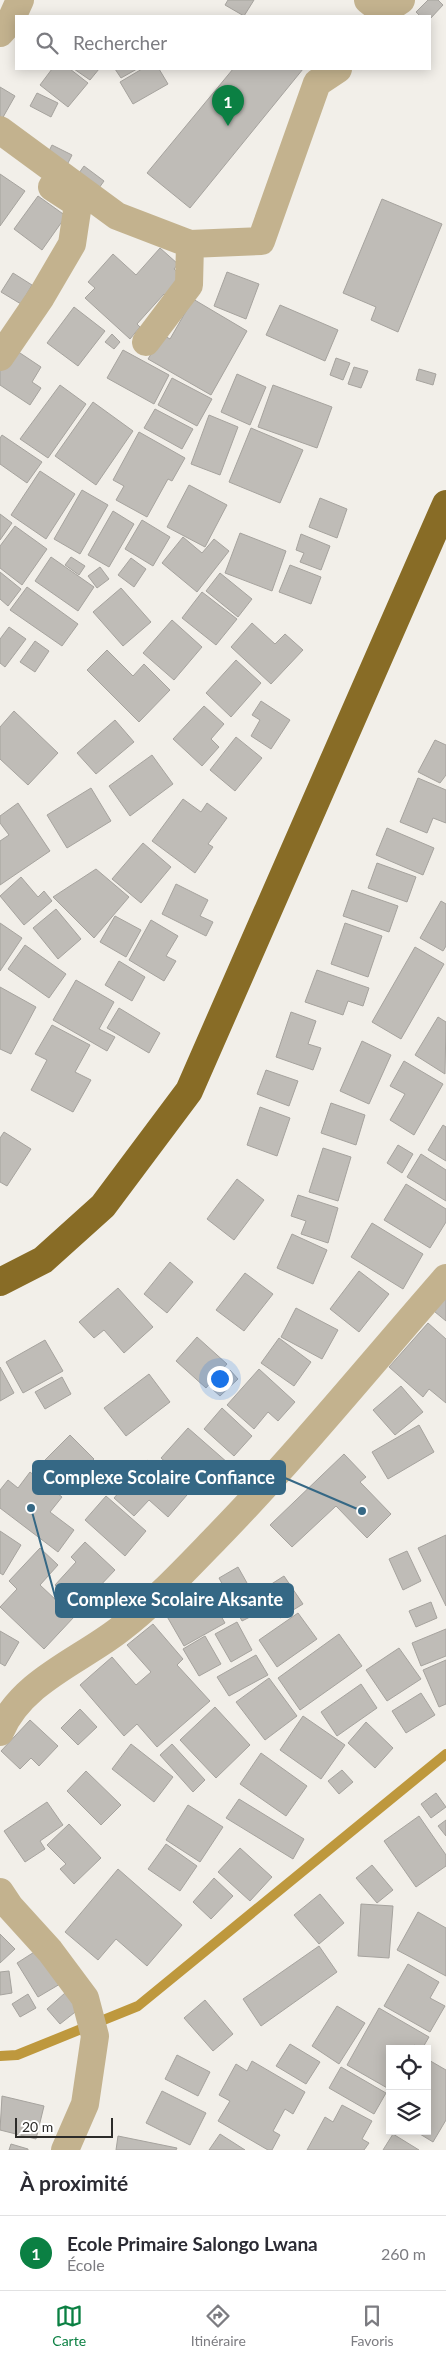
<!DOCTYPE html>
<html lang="fr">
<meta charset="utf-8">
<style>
body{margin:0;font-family:Lato,sans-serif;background:#f7f7f7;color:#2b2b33}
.controls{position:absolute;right:15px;bottom:15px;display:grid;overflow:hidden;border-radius:0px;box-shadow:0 2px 12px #0003}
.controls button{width:45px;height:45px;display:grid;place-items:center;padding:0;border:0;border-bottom:1px solid #e1e1e2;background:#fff;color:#2b2b33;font:25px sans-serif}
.scale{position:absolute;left:15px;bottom:12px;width:98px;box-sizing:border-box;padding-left:5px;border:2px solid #2c2b29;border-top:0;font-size:14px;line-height:18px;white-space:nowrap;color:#2c2b29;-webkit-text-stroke:4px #fff;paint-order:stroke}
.you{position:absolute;left:219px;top:1378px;width:18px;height:18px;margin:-12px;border:4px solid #fff;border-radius:50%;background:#1a73e8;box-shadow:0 0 0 8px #1a73e833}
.badge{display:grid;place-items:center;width:32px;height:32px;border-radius:50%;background:#0b8043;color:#fff;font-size:16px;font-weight:700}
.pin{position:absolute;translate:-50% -41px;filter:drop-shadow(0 1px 2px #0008)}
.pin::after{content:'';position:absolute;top:26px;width:18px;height:15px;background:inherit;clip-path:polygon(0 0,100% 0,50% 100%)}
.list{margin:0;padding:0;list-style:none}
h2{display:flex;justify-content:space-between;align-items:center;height:65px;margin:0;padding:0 20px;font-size:21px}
h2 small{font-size:16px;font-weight:400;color:#7c7c81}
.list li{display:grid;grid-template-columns:32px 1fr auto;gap:15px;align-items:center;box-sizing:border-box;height:75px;padding:0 20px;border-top:1px solid #e1e1e2}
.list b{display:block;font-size:19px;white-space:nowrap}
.list p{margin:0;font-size:16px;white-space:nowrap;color:#7c7c81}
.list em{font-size:16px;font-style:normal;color:#7c7c81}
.icon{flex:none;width:28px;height:28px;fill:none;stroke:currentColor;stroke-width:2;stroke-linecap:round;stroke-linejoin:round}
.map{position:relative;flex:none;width:446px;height:2150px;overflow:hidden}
.search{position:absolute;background:#fff;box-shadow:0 2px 12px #0003;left:15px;right:15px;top:15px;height:55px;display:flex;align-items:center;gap:12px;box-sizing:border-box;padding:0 18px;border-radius:0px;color:#7c7c81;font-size:19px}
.sheet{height:140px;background:#fff}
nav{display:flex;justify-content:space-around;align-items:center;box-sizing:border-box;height:70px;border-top:1px solid #e1e1e2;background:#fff;font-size:14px;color:#7c7c81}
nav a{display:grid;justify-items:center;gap:2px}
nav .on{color:#0b8043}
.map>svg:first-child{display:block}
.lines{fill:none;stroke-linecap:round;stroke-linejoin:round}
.stream{stroke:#be983d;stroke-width:10}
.building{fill:#bfbcb7;stroke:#a6a39e}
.street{stroke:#c3b28e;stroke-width:28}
.highway{stroke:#886c26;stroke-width:28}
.leader{fill:none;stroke:#356885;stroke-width:2}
.callout-dot{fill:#356885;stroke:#fff;stroke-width:2}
.callout{fill:#356885;stroke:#356885;stroke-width:2}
.callout-label{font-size:18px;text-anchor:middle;font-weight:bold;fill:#fff}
</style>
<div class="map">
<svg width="446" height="2150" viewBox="0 0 446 2150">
<rect width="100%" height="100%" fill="#f2efe9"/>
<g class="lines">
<path class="stream" d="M0,2056L17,2055L138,2006L446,1754"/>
</g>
<path class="building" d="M228,0H254L244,16L225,5Z
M428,0H438L443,5L430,19V16H420L416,12Z
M52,69H70L88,83L68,107L40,85Z
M74,69H99L90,80Z
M115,69H137L121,78Z
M142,69H159L168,84L133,104L120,82Z
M233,69H303L190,208L147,173Z
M0,87L15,96L2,119L0,117Z
M37,93L58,103L51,117L30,106Z
M52,145L72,155L65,169L45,159Z
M84,166L104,181L94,195L74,180Z
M0,174L25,191L0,226Z
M38,196L66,216L42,250L14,229Z
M382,199L442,224L398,332L371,320L376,307L343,293Z
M160,248L178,264L174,269L184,278L167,297L164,294L137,324L140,327L130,339L85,298L95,288L88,282L113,254L136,275Z
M227,272L259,284L246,319L214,306Z
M13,273L32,285L21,304L1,292Z
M193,299L247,331L211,395L148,359L163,335L170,339Z
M280,305L338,330L325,361L266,335Z
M74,307L105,331L78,366L47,343Z
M112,334L120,342L114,349L105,342Z
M14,349L41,367L32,382L41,388L30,405L0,385V370Z
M123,350L169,375L154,404L107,378Z
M336,358L350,363L343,380L330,375Z
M354,367L368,371L361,388L348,384Z
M419,369L436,374L433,385L416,380Z
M237,374L266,387L250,425L221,412Z
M172,378L212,399L197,426L158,405Z
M60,385L86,404L48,458L20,439Z
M273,385L332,407L317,448L258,427Z
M93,402L133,431L96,485L55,456Z
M155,409L193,429L182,449L144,428Z
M209,415L238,427L220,475L191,464Z
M251,428L303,450L280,503L229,482Z
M139,432L185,458L172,481L168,479L147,517L116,500L124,486L113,480Z
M2,435L42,462L27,483L0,464V438Z
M40,471L75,494L46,539L11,515Z
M189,485L227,505L205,547L167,527Z
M82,490L108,505L80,554L54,539Z
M320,498L347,509L337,538L309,527Z
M113,511L134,524L109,567L88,555Z
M0,514L12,523L0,540Z
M142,520L170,537L153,566L125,549Z
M15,526L47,549L22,585L0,568V546Z
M240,533L286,551L272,591L225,573Z
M301,534L330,546L321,570L300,562L304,553L296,550Z
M183,537L202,553L214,539L229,551L197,592L162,563Z
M51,557L94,587L78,611L35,581Z
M71,557L85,566L79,575L65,565Z
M131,558L146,569L134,587L118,575Z
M290,565L321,577L311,604L279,592Z
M100,567L109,579L97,588L88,576Z
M0,572L21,589L8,606L0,599Z
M220,573L252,599L238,617L206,591Z
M27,587L78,624L62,646L10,610Z
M121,588L151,622L123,646L93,612Z
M202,592L237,619L216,645L182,618Z
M172,620L202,647L174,680L143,653Z
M252,623L275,644L285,634L303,650L271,684L231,647Z
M9,627L26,639L5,667L0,663V639Z
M35,641L49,651L35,672L20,662Z
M107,650L133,676L144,664L170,690L139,722L87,670Z
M236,660L261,683L231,717L206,693Z
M261,701L290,720L271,749L251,736L260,720L252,715Z
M204,706L224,724L211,739L219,747L202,766L173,739Z
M14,711L58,753L28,785L0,759V727Z
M115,720L134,742L96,774L77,753Z
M236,737L262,758L235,791L210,770Z
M435,740L446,745V775L440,783L418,772Z
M152,755L173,784L130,816L109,786Z
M418,778L446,790V823L433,818L427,833L400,822Z
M91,788L111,821L67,848L47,815Z
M183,799L201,812L207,803L227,818L208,844L213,847L195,873L152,841Z
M18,803L50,851L0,885V841L9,835L0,823V816Z
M387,828L434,848L423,875L376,855Z
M143,843L171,867L141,903L112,879Z
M377,863L416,877L407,902L368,888Z
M96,869L129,897L94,938L53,897Z
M21,877L38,897L44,891L52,901L24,925L0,896Z
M176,884L208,900L200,916L213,922L206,936L162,914Z
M352,890L398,906L389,932L343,916Z
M441,901L446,904V946L443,951L420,938Z
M56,909L81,939L58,959L33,928Z
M115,916L141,930L126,957L100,942Z
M151,920L178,936L166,956L176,961L164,981L129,960Z
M0,923L22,938L0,971Z
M345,923L382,936L368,977L331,964Z
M25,945L66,974L49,998L8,969Z
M415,947L444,964L401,1039L372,1022Z
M119,961L145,977L132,1001L105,985Z
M317,970L369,988L363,1006L348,1001L343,1015L305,1002Z
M76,980L114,1002L99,1029L115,1037L107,1051L53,1020Z
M0,987L36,1007L11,1054L0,1049Z
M119,1008L160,1033L149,1053L107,1028Z
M291,1012L316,1021L308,1044L321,1048L313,1070L276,1057Z
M438,1017L446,1022L445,1074L415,1055Z
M52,1025L90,1045L75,1072L91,1080L73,1112L31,1090L47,1060L35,1054Z
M362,1041L391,1055L369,1104L340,1091Z
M404,1061L443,1084L414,1135L390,1120L405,1094L390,1086Z
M266,1070L298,1081L289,1106L257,1094Z
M331,1103L365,1115L356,1145L321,1133Z
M260,1107L290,1118L277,1156L247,1145Z
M443,1125L446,1127V1161L428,1150Z
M4,1132L31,1149L7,1186L0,1182V1138Z
M398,1145L413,1154L402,1173L387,1163Z
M323,1148L351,1157L338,1201L309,1192Z
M421,1154L446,1170V1201L407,1177Z
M237,1179L264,1200L234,1240L207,1219Z
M406,1184L446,1209V1222L430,1248L384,1220Z
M298,1195L338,1208L328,1243L301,1234L306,1221L291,1216Z
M372,1223L423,1254L403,1289L351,1257Z
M292,1234L327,1250L313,1284L277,1268Z
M170,1262L193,1282L167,1313L144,1294Z
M359,1271L389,1294L359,1332L330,1309Z
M245,1273L273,1294L244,1331L216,1310Z
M446,1287V1321L429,1307Z
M118,1288L153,1327L124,1353L104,1330L94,1338L79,1322Z
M296,1308L338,1330L322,1359L281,1337Z
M428,1323L446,1339V1403L429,1389L423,1397L389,1367Z
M197,1337L227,1364L206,1388L176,1361Z
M279,1338L311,1362L294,1386L261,1363Z
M45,1340L63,1371L23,1393L6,1362Z
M0,1367L14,1393L0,1401Z
M259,1369L295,1402L278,1421L268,1412L254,1429L227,1405Z
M230,1370L238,1379L220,1396L211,1388Z
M149,1374L170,1402L126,1436L104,1408Z
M62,1377L71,1394L45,1409L35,1392Z
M401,1386L423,1412L395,1435L373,1410Z
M222,1408L252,1436L234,1456L204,1429Z
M419,1425L434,1452L388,1479L372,1452Z
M188,1428L228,1463L201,1493L161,1458Z
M70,1435L94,1459L64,1489L40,1465Z
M344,1454L366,1477L360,1482L391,1514L367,1538L336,1506L292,1547L270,1525Z
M147,1460L187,1495L168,1517L149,1500L134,1516L114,1498Z
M30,1472L62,1497L50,1512L74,1530L58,1552L0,1508V1490L8,1480L18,1488Z
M106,1496L146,1531L125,1556L85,1520Z
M0,1531L21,1545L3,1575L0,1573Z
M446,1535V1606L418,1548Z
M85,1542L115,1570L79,1608L55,1585L76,1562L71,1557Z
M40,1548L58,1565L40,1585L74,1617L44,1649L0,1607L17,1589L9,1581Z
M407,1551L421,1581L403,1590L389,1559Z
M238,1567L256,1599L250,1602L256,1614L242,1621L219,1578Z
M284,1576L303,1604L280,1618L262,1590Z
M206,1590L225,1623L184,1646L165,1613Z
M431,1602L437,1618L416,1627L409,1611Z
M298,1613L317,1639L277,1667L259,1640Z
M237,1622L252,1650L231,1662L215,1634Z
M153,1624L183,1659L177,1665L210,1701L157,1747L137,1724L124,1736L80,1685L112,1657L136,1685L151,1672L127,1645Z
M446,1629V1656L421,1666L412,1643Z
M0,1631L19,1642L5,1666L0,1663Z
M339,1634L362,1666L300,1710L278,1678Z
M205,1636L221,1664L199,1676L183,1649Z
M399,1648L421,1679L387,1701L366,1670Z
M256,1655L268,1675L229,1696L217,1677Z
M446,1660V1704L439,1707L423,1670Z
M269,1678L297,1716L265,1740L236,1702Z
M361,1684L377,1708L337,1736L321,1712Z
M421,1693L435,1715L406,1733L392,1711Z
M215,1707L250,1745L216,1778L180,1740Z
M80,1709L97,1727L78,1745L61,1728Z
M303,1716L345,1745L321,1779L280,1750Z
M30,1720L58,1746L39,1766L31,1758L20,1769L1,1751Z
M366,1722L393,1748L375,1768L348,1743Z
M131,1744L173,1777L154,1802L112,1769Z
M172,1744L205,1780L193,1792L160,1755Z
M261,1753L307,1786L286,1816L240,1784Z
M342,1770L353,1782L339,1794L328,1781Z
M86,1771L121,1805L101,1825L67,1791Z
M436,1793L446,1807L431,1818L421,1804Z
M239,1799L304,1839L293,1859L226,1818Z
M47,1802L63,1825L40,1841L45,1849L25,1862L4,1831Z
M188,1805L223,1827L200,1862L166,1840Z
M419,1816L446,1855V1866L416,1887L384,1841Z
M446,1820V1836L438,1826Z
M69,1824L101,1858L74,1884L60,1869L66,1864L47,1845Z
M166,1844L197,1866L180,1891L148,1869Z
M240,1848L272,1877L250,1901L218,1872Z
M372,1865L393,1890L377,1903L356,1878Z
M118,1869L182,1925L147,1966L116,1939L98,1960L65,1932Z
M214,1878L233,1896L211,1919L193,1902Z
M320,1894L344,1923L319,1944L294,1915Z
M361,1904L393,1906L389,1958L358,1956Z
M418,1912L446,1928V1976L397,1950Z
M0,1934L15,1949L0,1963Z
M319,1946L337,1972L261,2026L243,1999Z
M39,1949L60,1984L38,1997L17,1963Z
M408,1964L439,1982L430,1998L445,2006L430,2032L384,2006Z
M9,1971L12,1993L0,1995V1972Z
M65,1993L79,2009L60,2024L47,2009Z
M28,1994L36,2008L20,2017L12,2004Z
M205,2000L233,2034L213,2051L184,2018Z
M337,2006L365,2023L339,2064L312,2046Z
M379,2008L429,2037L422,2049L414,2045L411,2049H390L389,2089L347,2065Z
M290,2044L320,2062L306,2084L276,2066Z
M177,2055L210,2072L198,2096L165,2079Z
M427,2059L446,2070V2120L433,2142L415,2131H427Z
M252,2061L305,2092L293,2114L285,2109L273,2131L280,2135L272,2150H268L218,2121L230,2101L219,2095L236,2064L247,2071Z
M341,2067L386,2093L374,2114L329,2088Z
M162,2091L206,2113L190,2145L146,2123Z
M2,2096L44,2106L36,2139L0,2130Z
M342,2105L372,2121L362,2139L369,2143L364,2150H307L325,2117L333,2122Z
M220,2134L245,2150H209Z
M393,2134L419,2150H383Z
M118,2136L177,2148L176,2150H116Z
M11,2144L28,2149V2150H9Z"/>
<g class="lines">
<path class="street" d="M368,0L383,12L401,0
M0,33L10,22L20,0
M0,130L117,216L190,244L189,285L146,342
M190,244L261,241L317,83L338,69
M0,357L41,297L72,244L78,204L52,187
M0,1732C21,1682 79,1661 119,1630C154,1603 184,1571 215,1539C296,1456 370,1365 446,1278
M0,1892L10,1907L50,1951L85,1998L95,2036L85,2104L65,2150"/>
<path class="highway" d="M0,1282L43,1260L103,1206L189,1091L446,504"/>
</g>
<path class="leader" d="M362 1511L285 1478M31 1508L56 1600"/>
<g class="callout-dot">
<circle cx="362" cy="1511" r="5"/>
<circle cx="31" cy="1508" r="5"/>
</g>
<g class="callout">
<rect x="33" y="1461" width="252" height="33" rx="5"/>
<rect x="56" y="1584" width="237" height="33" rx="5"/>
</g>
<g class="callout-label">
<text x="159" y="1484">Complexe Scolaire Confiance</text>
<text x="175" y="1606">Complexe Scolaire Aksante</text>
</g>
</svg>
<div class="controls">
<button><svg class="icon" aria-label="locate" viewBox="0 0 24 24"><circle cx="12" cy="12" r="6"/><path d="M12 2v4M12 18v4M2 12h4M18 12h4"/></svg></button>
<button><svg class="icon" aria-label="layers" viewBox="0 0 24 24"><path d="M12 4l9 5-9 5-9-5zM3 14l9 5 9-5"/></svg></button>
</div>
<div class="scale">20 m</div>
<div class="you"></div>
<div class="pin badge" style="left:228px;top:126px">1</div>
<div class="search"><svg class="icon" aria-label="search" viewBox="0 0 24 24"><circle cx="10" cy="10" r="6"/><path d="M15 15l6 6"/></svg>Rechercher</div>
</div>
<section class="sheet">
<h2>À proximité<small></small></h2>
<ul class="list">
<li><span class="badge">1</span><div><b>Ecole Primaire Salongo Lwana</b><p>École</p></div><em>260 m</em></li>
</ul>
</section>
<nav>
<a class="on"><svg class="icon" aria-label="map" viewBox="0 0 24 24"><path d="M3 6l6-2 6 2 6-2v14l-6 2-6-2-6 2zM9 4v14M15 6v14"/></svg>Carte</a>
<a><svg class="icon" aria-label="directions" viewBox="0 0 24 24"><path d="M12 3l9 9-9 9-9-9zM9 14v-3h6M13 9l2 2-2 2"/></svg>Itinéraire</a>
<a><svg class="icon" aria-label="saved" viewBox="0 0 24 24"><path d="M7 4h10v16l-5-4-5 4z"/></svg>Favoris</a>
</nav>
